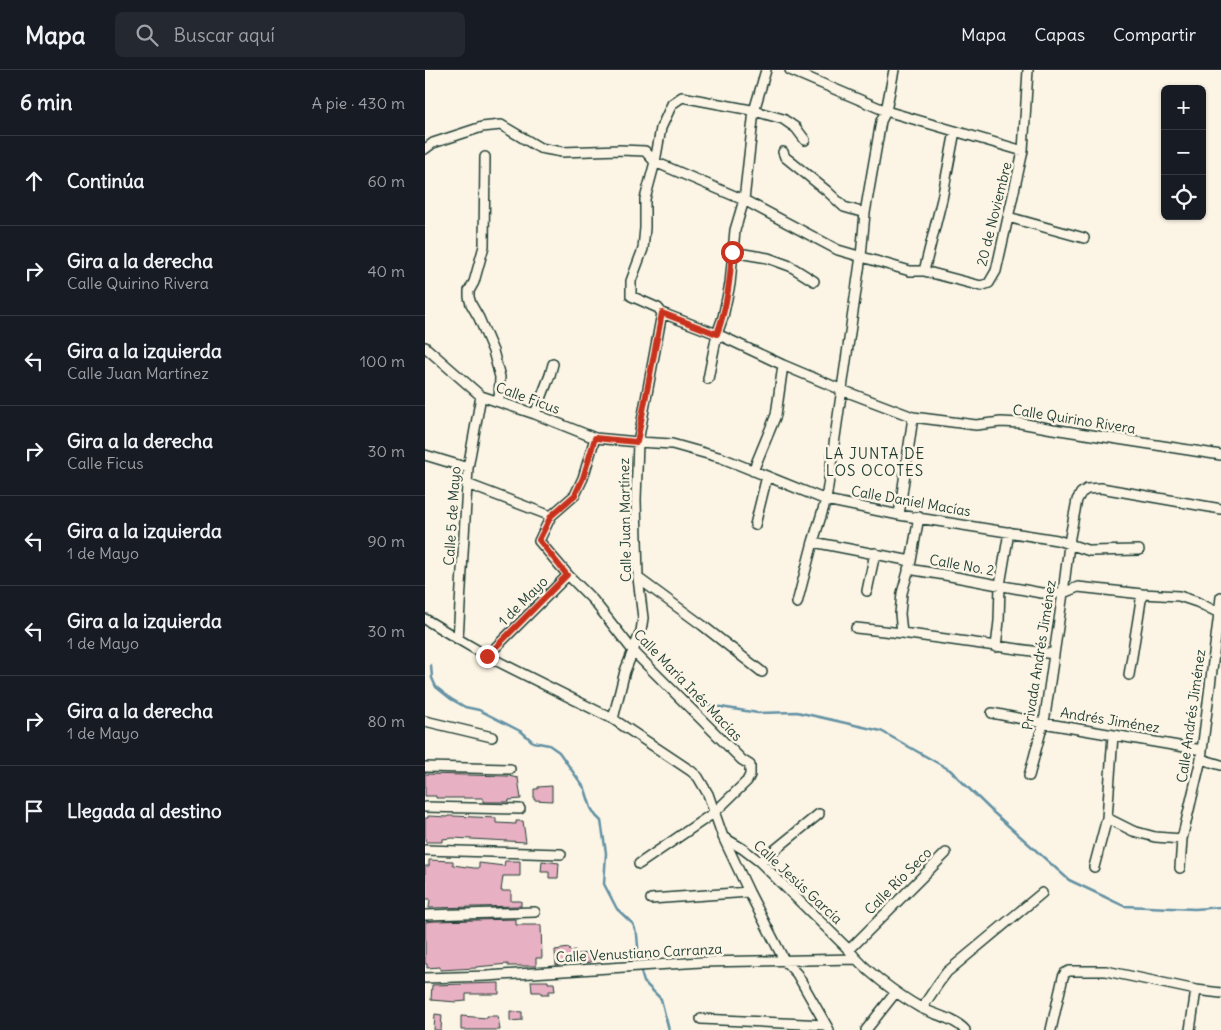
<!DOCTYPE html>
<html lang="es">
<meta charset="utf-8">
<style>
body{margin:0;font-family:Delius,sans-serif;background:#242831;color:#f1f3f6}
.controls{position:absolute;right:15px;top:15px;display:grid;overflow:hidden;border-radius:8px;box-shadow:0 1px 4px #0004}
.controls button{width:45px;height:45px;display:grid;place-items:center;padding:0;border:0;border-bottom:1px solid #363941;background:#171b24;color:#f1f3f6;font:25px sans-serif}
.stop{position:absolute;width:15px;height:15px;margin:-11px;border:4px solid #c8321e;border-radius:50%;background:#fff}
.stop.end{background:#c8321e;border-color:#fff;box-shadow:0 1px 5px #0008}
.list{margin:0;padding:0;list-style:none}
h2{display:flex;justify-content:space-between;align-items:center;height:65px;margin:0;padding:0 20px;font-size:21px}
h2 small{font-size:16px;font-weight:400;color:#9ea1a6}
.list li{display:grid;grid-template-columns:32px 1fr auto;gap:15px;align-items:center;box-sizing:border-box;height:90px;padding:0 20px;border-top:1px solid #363941}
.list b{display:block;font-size:19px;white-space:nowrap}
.list p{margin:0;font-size:16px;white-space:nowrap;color:#9ea1a6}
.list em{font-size:16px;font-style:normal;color:#9ea1a6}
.icon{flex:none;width:28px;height:28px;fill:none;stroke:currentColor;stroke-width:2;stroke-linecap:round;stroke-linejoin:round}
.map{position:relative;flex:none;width:796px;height:960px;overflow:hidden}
header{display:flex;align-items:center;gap:30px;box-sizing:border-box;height:70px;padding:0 25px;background:#171b24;border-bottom:1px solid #363941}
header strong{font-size:24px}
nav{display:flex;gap:28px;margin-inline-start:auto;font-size:18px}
.search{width:350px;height:45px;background:#242831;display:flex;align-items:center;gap:12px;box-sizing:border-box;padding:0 18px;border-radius:8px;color:#9ea1a6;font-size:19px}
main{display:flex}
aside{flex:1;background:#171b24}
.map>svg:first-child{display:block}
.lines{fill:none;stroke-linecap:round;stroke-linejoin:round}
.stream{stroke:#6391a4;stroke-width:2.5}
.building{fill:#e8b0c3;stroke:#1f3d34}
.street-casing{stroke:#1f3d34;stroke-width:12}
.street{stroke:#fcf5e5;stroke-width:9}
.route{stroke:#c8321e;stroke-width:6}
.labels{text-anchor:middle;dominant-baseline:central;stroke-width:5;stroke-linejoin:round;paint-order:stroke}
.street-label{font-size:14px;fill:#1f3d34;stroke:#fcf5e5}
.neighbourhood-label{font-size:15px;letter-spacing:1px;fill:#1f3d34;stroke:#fcf5e5}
</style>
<header>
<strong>Mapa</strong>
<div class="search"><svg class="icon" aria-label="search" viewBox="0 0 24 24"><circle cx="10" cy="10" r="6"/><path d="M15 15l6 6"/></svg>Buscar aquí</div>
<nav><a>Mapa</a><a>Capas</a><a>Compartir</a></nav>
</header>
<main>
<aside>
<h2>6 min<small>A pie · 430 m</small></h2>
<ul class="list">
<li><svg class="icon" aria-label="ahead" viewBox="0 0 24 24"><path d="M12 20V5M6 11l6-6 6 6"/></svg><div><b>Continúa</b></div><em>60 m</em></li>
<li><svg class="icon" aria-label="right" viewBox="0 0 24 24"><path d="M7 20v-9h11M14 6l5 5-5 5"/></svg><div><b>Gira a la derecha</b><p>Calle Quirino Rivera</p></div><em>40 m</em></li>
<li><svg class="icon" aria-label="left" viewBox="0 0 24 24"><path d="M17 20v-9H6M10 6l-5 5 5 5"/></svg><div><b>Gira a la izquierda</b><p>Calle Juan Martínez</p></div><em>100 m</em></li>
<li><svg class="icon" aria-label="right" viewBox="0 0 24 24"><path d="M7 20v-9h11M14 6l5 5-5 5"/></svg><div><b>Gira a la derecha</b><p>Calle Ficus</p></div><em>30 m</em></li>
<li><svg class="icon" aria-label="left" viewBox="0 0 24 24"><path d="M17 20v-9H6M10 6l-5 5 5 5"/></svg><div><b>Gira a la izquierda</b><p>1 de Mayo</p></div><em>90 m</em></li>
<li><svg class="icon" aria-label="left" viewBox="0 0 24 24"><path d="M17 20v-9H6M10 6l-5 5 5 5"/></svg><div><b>Gira a la izquierda</b><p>1 de Mayo</p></div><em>30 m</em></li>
<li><svg class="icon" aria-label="right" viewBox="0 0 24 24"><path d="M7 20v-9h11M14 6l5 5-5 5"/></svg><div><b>Gira a la derecha</b><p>1 de Mayo</p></div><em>80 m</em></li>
<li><svg class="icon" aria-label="arrive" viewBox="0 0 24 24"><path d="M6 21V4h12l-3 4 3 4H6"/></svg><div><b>Llegada al destino</b></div></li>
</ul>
</aside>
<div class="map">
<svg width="796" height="960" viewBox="0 0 796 960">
<rect width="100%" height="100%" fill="#fcf5e5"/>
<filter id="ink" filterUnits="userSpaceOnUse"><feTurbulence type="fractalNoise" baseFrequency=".02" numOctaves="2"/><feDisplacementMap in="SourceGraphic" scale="10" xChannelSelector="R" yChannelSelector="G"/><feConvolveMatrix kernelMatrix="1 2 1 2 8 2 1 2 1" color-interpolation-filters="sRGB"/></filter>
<g filter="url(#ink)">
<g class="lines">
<path class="stream" d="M6,595L7,608L11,617L26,629L40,637L54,640L97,662L108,672L124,675L134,682L160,719L166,738L171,746L176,751L181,783L179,814L192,839L208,854L212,865L215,899L219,912L236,929L244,960
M277,634L333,643L372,642L456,661L525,700L569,743L644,810L699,836L770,839L796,837"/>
</g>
<path class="building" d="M0,704L83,706L93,708L96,729L84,730V732H58V728H11V726H0Z
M127,716V731L109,730V719H113V717Z
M3,746L23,747V746H28L71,748V753L91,754V751H98L101,772L28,768L17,769V772H0V748H3Z
M4,790L28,791V795L49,798H54V793L79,796L80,791H95V806H78L76,821H86V831H96V836L4,838L5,829H0V796H4Z
M117,791L134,793L133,808H124V802H116Z
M91,849V855H116L117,888H111V896H83V894L51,897V898L15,900V897L2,898V894H0V852L10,851Z
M144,878L145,881L150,880L151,884L165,883L166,892L131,895L130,880Z
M106,911H123V913H129L130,921H124V924H116V922H107Z
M74,913V924H41V931L31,932L6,930L7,915Z
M85,941L97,942V950L85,951Z
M10,944L17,945L16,960H9Z
M36,946L62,948V946H73L75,960H36Z"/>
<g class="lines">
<g class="street-casing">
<path id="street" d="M365,0L461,41L598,81
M0,79L8,73L57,57L76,55L115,78L137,82L195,80L220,81L230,92L319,130L413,180L485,201H499L556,216L564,213L571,201L598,81L603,0
M358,82L360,87L402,121L419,137L440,143
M60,87L59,176L49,212L44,221V227L46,234L54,248L68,281L75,307L74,332
M583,147L659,168
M307,182L343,188L365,196L389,211
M499,201L517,129L530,61
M237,243L292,264L358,295L417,320L488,347L551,355L576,352L595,353L628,359L796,385
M0,277L56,326L110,344L170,368L213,372L247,374L297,388L401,430L474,445L632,470L665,481L714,480
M283,309L292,264L298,247L305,214L310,160L319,130L329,41L341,0
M110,344L125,305L128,294
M170,368L158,408L150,425L126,446L114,471L143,505L168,530L209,582L317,690L325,695V705L322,711L290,742L214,794
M0,385L43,398
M328,401L351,345L358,295
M42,414L126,446
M474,445L488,347
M330,455L342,406
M388,472L486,491
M483,499L520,505L616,523H638L653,517L717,524L754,526L772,532L796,544
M213,508L277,555L337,602
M442,521L450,483
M372,533L388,472L401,430L436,186L440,143L456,51L461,41L469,0
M0,549L33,569L62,586L188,649L266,701L273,707L283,724L298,767L324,822L359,890L372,904L404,960
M431,558L477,563L629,584
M477,563L475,544L477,523L486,491L494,447
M33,569L43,398L56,326
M571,577L574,551L575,515L584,462
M62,586L143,505
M704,605L717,524
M567,643L618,653L777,680
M188,649L200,601L216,561L218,548L213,508L211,430L213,372L237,243L233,238L206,226V211L218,179L220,158V129L230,92L236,58L247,34L257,27L326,40L358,49L371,58L380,70
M0,651L67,667
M776,689L796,695
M0,697L85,699
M604,706L620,646L638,523L645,467L652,430L656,423L662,419L676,418L796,439
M0,737L95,739
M682,748L708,761L730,767L757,769
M298,767L318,779L335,792L424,880C439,900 473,925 496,938C510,945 529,948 540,960
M0,780L136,784
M335,792L394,744
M669,797L682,748L688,665
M755,798L757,769L776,689L796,527
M226,829L324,822
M0,845L110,842
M424,880L521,783
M0,908L62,906L276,892L431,889
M497,938L513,914L522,902L617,823
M276,949L400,955
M441,960L471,922
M626,960L638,907L640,903L644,901H681L771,920L796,923
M765,960L771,920"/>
</g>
<use href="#street" class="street"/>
</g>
</g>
<g class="lines" filter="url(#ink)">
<path class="route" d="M62,586L142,505L114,470L126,446L150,425L158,408L170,368L212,372L237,243L292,264C302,237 305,210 307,182"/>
</g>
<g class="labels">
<g class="street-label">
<text transform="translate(569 144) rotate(-76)">20 de Noviembre</text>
<text transform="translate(103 328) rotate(20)">Calle Ficus</text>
<text transform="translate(649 349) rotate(9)">Calle Quirino Rivera</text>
<text transform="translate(486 431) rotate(10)">Calle Daniel Macías</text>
<text transform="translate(27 446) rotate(-86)">Calle 5 de Mayo</text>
<text transform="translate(200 450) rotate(-91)">Calle Juan Martínez</text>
<text transform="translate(537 495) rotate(10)">Calle No. 2</text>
<text transform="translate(98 531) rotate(-45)">1 de Mayo</text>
<text transform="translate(614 585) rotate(-81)">Privada Andrés Jiménez</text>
<text transform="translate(263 615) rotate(46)">Calle María Inés Macías</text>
<text transform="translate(766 646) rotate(-82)">Calle Andrés Jiménez</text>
<text transform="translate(685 650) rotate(9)">Andrés Jiménez</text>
<text transform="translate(473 811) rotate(-45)">Calle Río Seco</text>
<text transform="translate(373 812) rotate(43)">Calle Jesús García</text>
<text transform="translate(214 883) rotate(-3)">Calle Venustiano Carranza</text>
</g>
<g class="neighbourhood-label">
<text x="450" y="383">LA JUNTA DE<tspan x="450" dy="17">LOS OCOTES</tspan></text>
</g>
</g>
</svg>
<div class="controls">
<button>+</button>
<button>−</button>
<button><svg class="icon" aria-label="locate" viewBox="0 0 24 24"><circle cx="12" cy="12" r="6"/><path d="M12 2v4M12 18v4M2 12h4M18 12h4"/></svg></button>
</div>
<div class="stop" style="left:307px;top:182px"></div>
<div class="stop end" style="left:62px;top:586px"></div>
</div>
</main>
